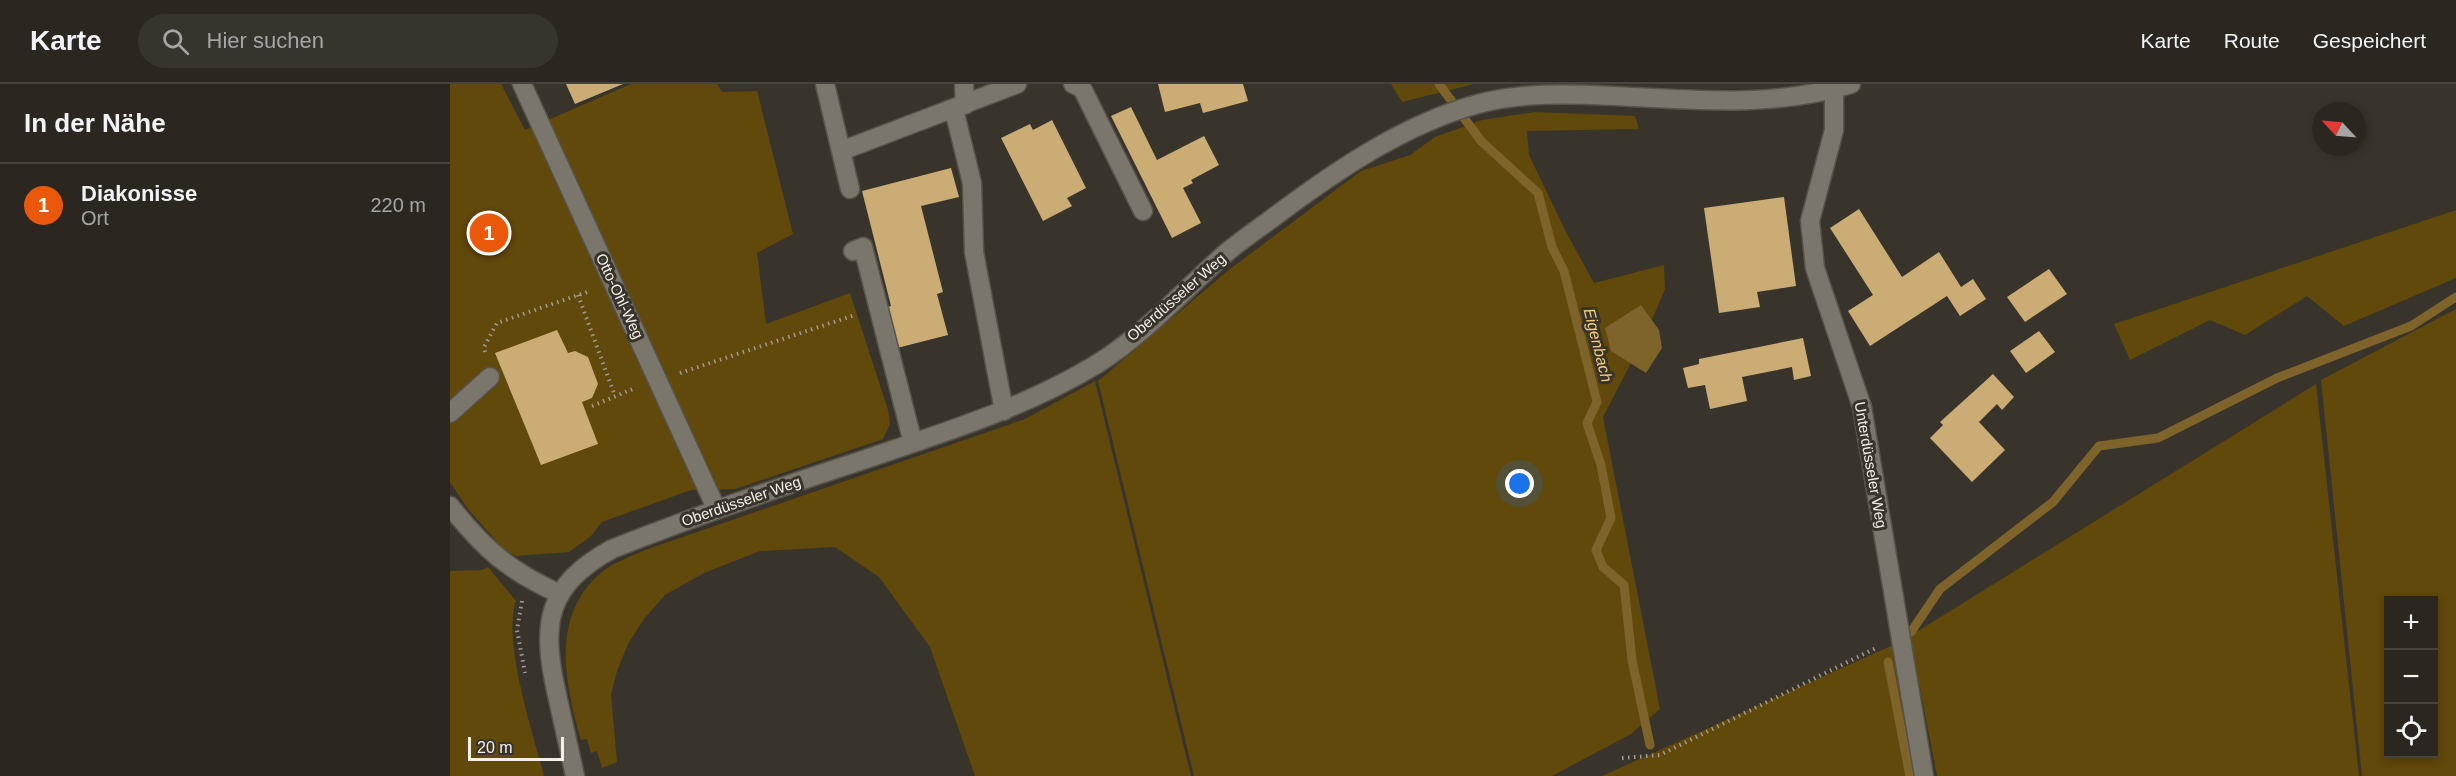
<!DOCTYPE html>
<html lang="de">
<meta charset="utf-8">
<style>
body{margin:0;font-family:Arial,sans-serif;background:#37332d;color:#f1f3f6}
.controls{position:absolute;right:18px;bottom:18px;display:grid;overflow:hidden;border-radius:0px;box-shadow:0 3px 9px #0003}
.controls button{width:54px;height:54px;display:grid;place-items:center;padding:0;border:0;border-bottom:2px solid #47443e;background:#2b2720;color:#f1f3f6;font:30px sans-serif}
.compass{position:absolute;left:1862px;top:18px;width:54px;height:54px;border-radius:50%;background:#2b2720;box-shadow:0 3px 9px #0003;rotate:296deg}
.scale{position:absolute;left:18px;bottom:15px;width:96px;box-sizing:border-box;padding-left:6px;border:3px solid #f3efe9;border-top:0;font-size:16px;line-height:21px;white-space:nowrap;color:#f3efe9;-webkit-text-stroke:4px #39342b;paint-order:stroke}
.you{position:absolute;left:1070px;top:400px;width:21px;height:21px;margin:-15px;border:4px solid #fff;border-radius:50%;background:#1a73e8;box-shadow:0 0 0 9px #1a73e833}
.badge{display:grid;place-items:center;width:39px;height:39px;border-radius:50%;background:#ea580c;color:#fff;font-size:20px;font-weight:700}
.pin{position:absolute;translate:-50% -50%;border:3px solid #fff;box-shadow:0 2px 6px #0006}
.list{margin:0;padding:0;list-style:none}
h2{display:flex;justify-content:space-between;align-items:center;height:78px;margin:0;padding:0 24px;font-size:26px}
h2 small{font-size:20px;font-weight:400;color:#a6a5a5}
.list li{display:grid;grid-template-columns:39px 1fr auto;gap:18px;align-items:center;box-sizing:border-box;height:84px;padding:0 24px;border-top:2px solid #47443e}
.list b{display:block;font-size:22px;white-space:nowrap}
.list p{margin:0;font-size:20px;white-space:nowrap;color:#a6a5a5}
.list em{font-size:20px;font-style:normal;color:#a6a5a5}
.icon{flex:none;width:33px;height:33px;fill:none;stroke:currentColor;stroke-width:2;stroke-linecap:round;stroke-linejoin:round}
.map{position:relative;flex:none;width:2006px;height:692px;overflow:hidden}
header{display:flex;align-items:center;gap:36px;box-sizing:border-box;height:84px;padding:0 30px;background:#2b2720;border-bottom:2px solid #47443e}
header strong{font-size:28px}
nav{display:flex;gap:33px;margin-inline-start:auto;font-size:21px}
.search{width:420px;height:54px;background:#37332d;display:flex;align-items:center;gap:15px;box-sizing:border-box;padding:0 21px;border-radius:33px;color:#a6a5a5;font-size:22px}
main{display:flex}
aside{flex:1;background:#2b2720}
.map>svg:first-child{display:block}
.green{fill:#61480b;fill-rule:evenodd}
.water{fill:#7e632b}
.lines{fill:none;stroke-linecap:round;stroke-linejoin:round}
.stream{stroke:#7e632b;stroke-width:9}
.building{fill:#caac74}
.minor-casing{stroke:#57534b;stroke-width:21}
.path{stroke:#9f9a93;stroke-width:4;stroke-dasharray:1.5 4.5;stroke-linecap:butt}
.minor{stroke:#7b766b;stroke-width:18}
.labels{text-anchor:middle;dominant-baseline:central;stroke-width:6;stroke-linejoin:round;paint-order:stroke}
.street-label{font-size:15px;fill:#f3efe9;stroke:#39342b}
.water-label{font-size:16px;font-style:italic;fill:#f9cf7d;stroke:#39342b}
</style>
<header>
<strong>Karte</strong>
<div class="search"><svg class="icon" aria-label="search" viewBox="0 0 24 24"><circle cx="10" cy="10" r="6"/><path d="M15 15l6 6"/></svg>Hier suchen</div>
<nav><a>Karte</a><a>Route</a><a>Gespeichert</a></nav>
</header>
<main>
<aside>
<h2>In der Nähe<small></small></h2>
<ul class="list">
<li><span class="badge">1</span><div><b>Diakonisse</b><p>Ort</p></div><em>220 m</em></li>
</ul>
</aside>
<div class="map">
<svg width="2006" height="692" viewBox="0 0 2006 692">
<rect width="100%" height="100%" fill="#39342b"/>
<path class="green" d="M0,0H51L75,46L181,0H267L272,8L307,7L343,150L307,169L316,240L400,209L438,326L440,340L433,355L285,405L241,406L152,438L141,452L119,468L66,472L54,466L18,425L0,398Z
M941,0H1024L952,18Z
M1085,28L1185,32L1189,45L1077,47L1079,71L1116,148L1144,199L1214,181L1215,205L1195,252L1153,333L1210,625L1181,650L1102,692H744L648,297L780,185L911,87L960,71L985,53L1032,36Z
M2006,126V194L1894,242L1857,212L1795,251L1760,236L1680,276L1664,240Z
M2006,225V692H1912L1871,296ZM1938,516H1984V670H1938Z
M645,297L741,692H525L480,563L429,493L385,463L310,467L254,489L215,511L194,535L178,560L167,587L161,610L167,678L152,684L147,667L141,669L137,655L131,656C115,601 101,536 147,492C160,480 179,473 195,466L575,335Z
M1866,300L1909,692H1487L1460,552Z
M38,483L66,517C52,557 83,649 94,692H0V487L32,486Z
M1443,561L1467,692H1152Z"/>
<path class="water" d="M1191,221L1209,246L1212,264L1196,289L1161,267L1155,244Z"/>
<g class="lines">
<path class="stream" d="M989,0L1031,57L1088,109L1102,163L1114,187L1147,318L1137,339L1151,381L1161,434L1146,466L1153,483L1174,501L1182,576L1200,661
M1461,548L1490,505L1603,418L1649,362L1708,354L1827,294L1961,242L2006,213
M1438,578L1460,692"/>
</g>
<path class="building" d="M116,0H173L125,20Z
M708,0H793L798,17L753,29L750,19L715,28Z
M681,23L707,76L754,52L769,81L741,96L743,99L733,104L751,139L722,154L661,32Z
M602,36L636,104L617,114L622,122L593,137L551,54L580,40L583,46Z
M501,84L509,113L471,122L493,208L487,210L498,251L447,264L437,223L441,222L412,107Z
M1334,113L1346,202L1307,208L1310,223L1269,229L1254,124Z
M1409,125L1452,193L1489,168L1511,203L1523,195L1536,215L1510,232L1497,212L1420,262L1398,227L1423,211L1380,144Z
M1599,185L1617,210L1575,238L1557,213Z
M107,246L118,269L125,267L138,273L148,300L142,314L132,318L148,360L91,381L45,269Z
M1589,247L1605,268L1576,289L1560,267Z
M1353,254L1361,292L1344,296L1342,283L1292,293L1297,317L1260,325L1255,301L1238,304L1233,284L1249,280V275Z
M1543,290L1564,313L1552,326L1547,320L1529,338L1555,366L1522,398L1480,354L1493,341L1490,338Z"/>
<g class="lines">
<g class="minor-casing">
<path id="minor" d="M72,0L266,424
M375,0L400,105
M514,0L515,21
M623,0L632,4L693,127
M1384,6V46L1360,137L1365,184L1412,323L1474,692
M504,26L522,99L524,168L554,327
M391,67L567,0
M403,167L413,163L463,359
M0,329L40,293
M0,422C34,465 59,487 110,510
M125,692C119,665 113,638 107,611C91,541 95,502 162,465C243,433 324,405 407,378C489,350 573,325 647,280C695,250 734,206 776,169C790,157 805,147 820,136C881,90 953,40 1028,20C1072,8 1119,10 1164,12C1242,16 1325,24 1401,0"/>
</g>
<path class="path" d="M128,211L165,312
M35,268L34,263L47,239L140,207
M230,289L405,231
M142,322L183,305
M72,517L67,546L75,589
M1172,674L1210,671L1428,563"/>
<use href="#minor" class="minor"/>
</g>
<g class="labels">
<g class="street-label">
<text transform="translate(170 212) rotate(65)">Otto-Ohl-Weg</text>
<text transform="translate(726 213) rotate(-41)">Oberdüsseler Weg</text>
<text transform="translate(1421 381) rotate(80)">Unterdüsseler Weg</text>
<text transform="translate(291 417) rotate(-19)">Oberdüsseler Weg</text>
</g>
<g class="water-label">
<text transform="translate(1148 261) rotate(76)">Eigenbach</text>
</g>
</g>
</svg>
<div class="controls">
<button>+</button>
<button>−</button>
<button><svg class="icon" aria-label="locate" viewBox="0 0 24 24"><circle cx="12" cy="12" r="6"/><path d="M12 2v4M12 18v4M2 12h4M18 12h4"/></svg></button>
</div>
<svg class="compass" viewBox="-18 -18 36 36"><path d="M0-13l5 13h-10z" fill="#e53935"/><path d="M0 13l5-13h-10z" fill="#a6a5a5"/></svg>
<div class="scale">20 m</div>
<div class="you"></div>
<div class="pin badge" style="left:39px;top:149px">1</div>
</div>
</main>
